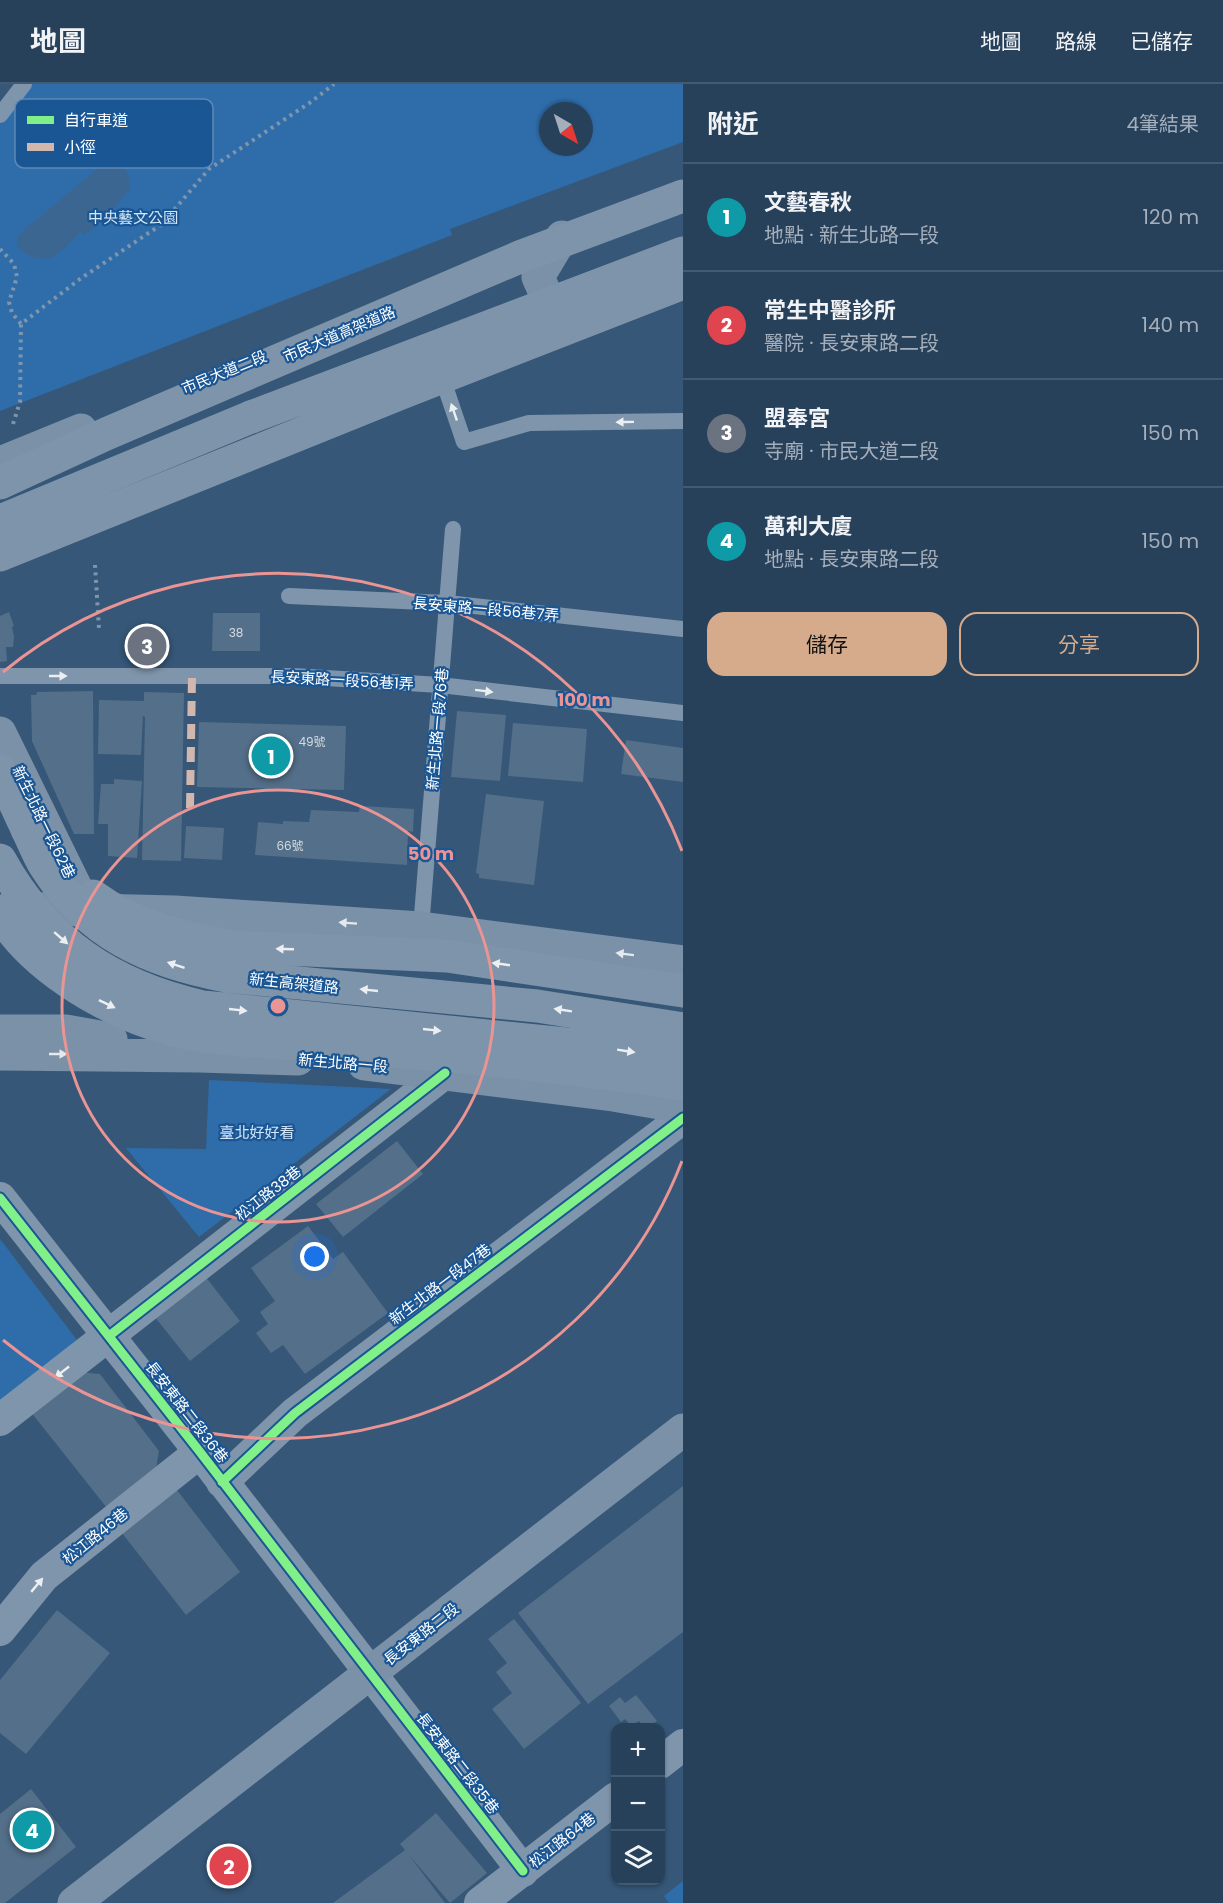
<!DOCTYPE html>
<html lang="zh-TW">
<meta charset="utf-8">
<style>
body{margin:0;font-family:Poppins,"Noto Sans TC",sans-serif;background:#344c63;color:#f1f3f6}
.controls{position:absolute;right:18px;bottom:18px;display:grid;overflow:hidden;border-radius:12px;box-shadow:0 2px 4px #0004}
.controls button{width:54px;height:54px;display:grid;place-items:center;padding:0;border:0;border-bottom:2px solid #445a70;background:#28415a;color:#f1f3f6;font:30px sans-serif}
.compass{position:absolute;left:539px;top:18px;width:54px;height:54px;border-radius:50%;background:#28415a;box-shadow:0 2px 4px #0004;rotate:141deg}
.you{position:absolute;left:315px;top:1173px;width:21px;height:21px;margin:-15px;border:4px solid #fff;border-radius:50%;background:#1a73e8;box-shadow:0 0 0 9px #1a73e833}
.badge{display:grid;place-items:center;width:39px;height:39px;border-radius:50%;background:#d6ab8b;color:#fff;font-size:20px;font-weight:700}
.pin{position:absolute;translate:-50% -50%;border:3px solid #fff;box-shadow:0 2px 6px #0006}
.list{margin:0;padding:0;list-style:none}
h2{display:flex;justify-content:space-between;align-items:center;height:78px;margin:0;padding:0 24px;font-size:26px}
h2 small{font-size:20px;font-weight:400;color:#a5afbb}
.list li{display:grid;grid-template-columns:39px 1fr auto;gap:18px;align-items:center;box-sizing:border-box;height:108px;padding:0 24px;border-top:2px solid #445a70}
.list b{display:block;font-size:22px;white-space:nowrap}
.list p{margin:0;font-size:20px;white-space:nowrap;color:#a5afbb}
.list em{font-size:20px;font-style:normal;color:#a5afbb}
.actions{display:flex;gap:12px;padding:18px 24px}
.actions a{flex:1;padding:14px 0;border:2px solid #d6ab8b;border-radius:18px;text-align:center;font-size:21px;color:#d6ab8b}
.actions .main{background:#d6ab8b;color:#111}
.icon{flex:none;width:33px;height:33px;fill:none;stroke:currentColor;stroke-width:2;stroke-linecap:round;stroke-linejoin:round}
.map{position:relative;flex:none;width:683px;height:1819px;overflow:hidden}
header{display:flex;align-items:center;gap:36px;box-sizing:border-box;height:84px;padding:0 30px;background:#28415a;border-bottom:2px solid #445a70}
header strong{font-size:28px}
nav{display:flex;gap:33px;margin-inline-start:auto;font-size:21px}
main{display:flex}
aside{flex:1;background:#28415a}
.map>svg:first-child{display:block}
.green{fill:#2f6daa;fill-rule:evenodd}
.water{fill:#3b6691}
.building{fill:#546f89}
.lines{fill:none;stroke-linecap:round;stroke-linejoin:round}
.path{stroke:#7f95ab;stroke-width:4;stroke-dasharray:3 4.5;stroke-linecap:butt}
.lane{stroke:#7f95ab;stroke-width:16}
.street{stroke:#7f95ab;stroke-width:32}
.secondary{stroke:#7a91a7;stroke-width:33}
.highway{stroke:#7e94ab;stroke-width:33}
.highway-bridge{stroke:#7e94ab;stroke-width:33}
.quiet{stroke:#d1b7ad;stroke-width:8;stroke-dasharray:15 8;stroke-linecap:butt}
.cycleway-casing{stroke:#1a5694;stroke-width:13}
.cycleway{stroke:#82f089;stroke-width:9}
.oneway{fill:#eceff2}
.oneway2{fill:#e4e9ed}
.ring{fill:none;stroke:#ea9494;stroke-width:3}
.labels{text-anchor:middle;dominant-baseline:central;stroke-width:4.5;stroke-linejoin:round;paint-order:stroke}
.number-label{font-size:12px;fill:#d4dbe2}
.park-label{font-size:15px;fill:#d2e7fb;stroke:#1a5694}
.street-label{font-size:15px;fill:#fff;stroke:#1a5694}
.key{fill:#1a5694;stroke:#5f89b4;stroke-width:1.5}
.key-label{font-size:16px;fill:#fff}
.centre{fill:#ea9494;stroke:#1a5694;stroke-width:3}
.ring-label{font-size:18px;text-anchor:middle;font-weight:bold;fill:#ea9494;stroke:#1a5694;stroke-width:4.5;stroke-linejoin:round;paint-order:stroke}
</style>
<header>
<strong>地圖</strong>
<nav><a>地圖</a><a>路線</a><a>已儲存</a></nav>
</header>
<main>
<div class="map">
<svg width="683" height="1819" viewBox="0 0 683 1819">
<rect width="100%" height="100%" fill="#365778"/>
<path class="green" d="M32,0H683V58L450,145L452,151L0,327V40ZM548,27H584V63H548Z
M209,996L391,1005L199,1153L126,1064L206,1065Z
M0,1155L77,1256L0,1318Z
M683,1797V1819H669L664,1812Z"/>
<path class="water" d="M108,76C122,75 132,93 130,105L106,133L84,152L81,148C70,158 62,170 49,174C38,177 12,169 18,153C18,153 23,146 24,146Z"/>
<path class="building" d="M9,528L14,542L12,543L14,553L13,563H6L7,577L0,578V532Z
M213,529H260V567H212Z
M93,607L94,750H74L32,657L31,611H36L37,608Z
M144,608L184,609L181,777L142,776L145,633L143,632L141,671L98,670L99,616L144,617Z
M457,627L506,631L500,697L451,693Z
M199,638L346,642L344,706L197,703Z
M513,639L587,645L583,698L508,692Z
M626,656L683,664V698L621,690Z
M114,695L142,697L137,774L108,772V740H98L101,700H114Z
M486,710L544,717L534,801L479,794V790L476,789Z
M360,722L414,725L413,748L408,747L407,781L255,771L258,738L283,740V737L309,738L311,726L359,728Z
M186,742L224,744L222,776L184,774Z
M397,1057L423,1090L343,1153L316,1120Z
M308,1142L333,1175L343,1168L388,1229L305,1290L283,1261L271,1269L256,1249L268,1240L260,1228L275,1217L251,1184Z
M205,1192L240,1237L190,1277L154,1232Z
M78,1288L100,1290L159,1367L156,1385L107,1424L30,1327Z
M683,1402V1548L588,1620L518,1529Z
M177,1406L240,1488L186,1531L122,1449Z
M57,1526L110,1569L26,1670L0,1649V1596Z
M514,1535L581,1619L524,1665L492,1625L512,1609L496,1588L507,1579L488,1555Z
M636,1611L657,1637L648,1644H644L639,1637L631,1642L625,1635L621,1638L609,1622L620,1613L625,1619Z
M31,1705L76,1763L5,1819H0V1730Z
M436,1729L487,1789L450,1819L409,1771L445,1819H333L405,1766L400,1760Z"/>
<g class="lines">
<path class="path" d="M0,165L14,180L17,193L9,218L12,229L21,240L80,195L162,140L209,85L311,18L334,0
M13,340L20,318L21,240
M95,481L99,545"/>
<path class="lane" d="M0,31L24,0
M445,302L464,358L529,339L683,337
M289,512L447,519L683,545
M0,592H293L440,601L683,629
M421,844L453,445"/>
<path class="street" d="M0,1114L200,1368L523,1787
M0,1336L445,989
M222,1398L295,1329L683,1034
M0,1546L44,1492L200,1368
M660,1679L683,1661
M480,1819L616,1714"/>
<path class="secondary" d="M562,153L538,193L558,238L565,239
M0,379L81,346
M0,649L85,822
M10,824L175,828L421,844L683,878
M0,947H66L111,955
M0,970L199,972L298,975
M364,980L613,1011L683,1023
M74,1819L683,1346"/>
<path class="highway" d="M0,437L251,333
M0,687L27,745
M0,829C34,887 114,931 177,947C208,955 249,956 281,959C334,963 387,967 439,971C510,977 581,987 651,995L683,1001
M234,863L447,872L683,907"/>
<path class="highway-bridge" d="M251,333L683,169
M0,399L106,350L522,172L683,112
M0,471L404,308L683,199
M27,745C33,757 38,771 45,782C88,850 150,878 226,892L537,922L683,945
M0,776C46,859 111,902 203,923L616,965L683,976
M93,812C135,843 183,854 234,863"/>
<path class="quiet" d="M190,724L192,592"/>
<g class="cycleway-casing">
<path id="cycleway" d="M0,1114L200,1368L523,1787
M109,1252L445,989
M222,1398L295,1329L683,1034"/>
</g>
<use href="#cycleway" class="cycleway"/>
</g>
<defs><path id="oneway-solid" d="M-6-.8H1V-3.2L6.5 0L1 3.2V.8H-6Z" transform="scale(1.5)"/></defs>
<g class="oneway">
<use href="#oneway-solid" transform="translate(454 328) rotate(-109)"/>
<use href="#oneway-solid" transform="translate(625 338) rotate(179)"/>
<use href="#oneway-solid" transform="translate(58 592)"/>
<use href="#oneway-solid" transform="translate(484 607) rotate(7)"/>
<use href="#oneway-solid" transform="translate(61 854) rotate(41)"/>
<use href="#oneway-solid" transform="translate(285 865) rotate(-178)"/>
<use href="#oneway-solid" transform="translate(501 880) rotate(-172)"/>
<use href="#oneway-solid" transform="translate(176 881) rotate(-162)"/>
<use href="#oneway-solid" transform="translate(369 906) rotate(-174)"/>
<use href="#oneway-solid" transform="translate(107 920) rotate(26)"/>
<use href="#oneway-solid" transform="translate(238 926) rotate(6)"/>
<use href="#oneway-solid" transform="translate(563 926) rotate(-171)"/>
<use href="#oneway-solid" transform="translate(432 946) rotate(6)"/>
<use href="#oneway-solid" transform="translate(626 967) rotate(9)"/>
<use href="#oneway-solid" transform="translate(62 1288) rotate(142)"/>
<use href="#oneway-solid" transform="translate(37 1501) rotate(-50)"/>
</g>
<g class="oneway2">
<use href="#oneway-solid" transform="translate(348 839) rotate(-176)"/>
<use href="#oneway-solid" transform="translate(625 870) rotate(-173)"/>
<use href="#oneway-solid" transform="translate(58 970)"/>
</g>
<g class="ring">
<circle cx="278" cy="922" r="216"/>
<path d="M682 1077A433 433 0 0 1 3 1256M3 588A433 433 0 0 1 682 767"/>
</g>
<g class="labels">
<g class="number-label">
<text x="236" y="548">38</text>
<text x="312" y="657">49號</text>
<text x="290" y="761">66號</text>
</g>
<g class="park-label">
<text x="133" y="133">中央藝文公園</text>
<text x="257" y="1048">臺北好好看</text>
</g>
<g class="street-label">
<text transform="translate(339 250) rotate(-23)">市民大道高架道路</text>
<text transform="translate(224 288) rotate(-22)">市民大道二段</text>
<text transform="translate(486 525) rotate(5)">長安東路一段56巷7弄</text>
<text transform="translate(342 596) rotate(3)">長安東路一段56巷1弄</text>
<text transform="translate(437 645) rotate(-85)">新生北路一段76巷</text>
<text transform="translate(44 738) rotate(64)">新生北路一段62巷</text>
<text transform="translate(294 899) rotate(6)">新生高架道路</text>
<text transform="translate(343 979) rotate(5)">新生北路一段</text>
<text transform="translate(268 1109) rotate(-38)">松江路38巷</text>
<text transform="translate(440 1200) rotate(-37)">新生北路一段47巷</text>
<text transform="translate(187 1328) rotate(52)">長安東路二段36巷</text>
<text transform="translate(95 1452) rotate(-39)">松江路46巷</text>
<text transform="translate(421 1550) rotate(-38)">長安東路二段</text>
<text transform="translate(458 1679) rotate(52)">長安東路二段35巷</text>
<text transform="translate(562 1756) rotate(-38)">松江路64巷</text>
</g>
</g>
<rect x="15" y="15" width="198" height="69" rx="9" class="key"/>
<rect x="27" y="32" width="27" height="8" fill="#82f089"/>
<rect x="27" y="59" width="27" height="8" fill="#d1b7ad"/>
<g class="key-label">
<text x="64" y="42">自行車道</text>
<text x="64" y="69">小徑</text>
</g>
<circle cx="278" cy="922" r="9" class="centre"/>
<g class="ring-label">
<text x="584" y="622">100 m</text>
<text x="431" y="776">50 m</text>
</g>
</svg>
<div class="controls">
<button>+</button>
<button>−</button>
<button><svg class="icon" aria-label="layers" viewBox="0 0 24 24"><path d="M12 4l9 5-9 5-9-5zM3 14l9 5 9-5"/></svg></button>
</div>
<svg class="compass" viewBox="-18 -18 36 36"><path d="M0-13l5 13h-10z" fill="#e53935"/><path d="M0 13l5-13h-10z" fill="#a5afbb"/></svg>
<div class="you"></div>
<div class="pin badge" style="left:271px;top:672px;background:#0f9aa8">1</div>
<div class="pin badge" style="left:229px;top:1782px;background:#e0444e">2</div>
<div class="pin badge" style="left:147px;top:562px;background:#6b7280">3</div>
<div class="pin badge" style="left:32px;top:1746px;background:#0f9aa8">4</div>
</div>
<aside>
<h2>附近<small>4筆結果</small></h2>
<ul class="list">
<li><span class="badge" style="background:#0f9aa8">1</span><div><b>文藝春秋</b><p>地點 · 新生北路一段</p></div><em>120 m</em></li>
<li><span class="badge" style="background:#e0444e">2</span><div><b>常生中醫診所</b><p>醫院 · 長安東路二段</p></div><em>140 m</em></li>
<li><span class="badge" style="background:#6b7280">3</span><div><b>盟奉宮</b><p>寺廟 · 市民大道二段</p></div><em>150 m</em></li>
<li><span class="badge" style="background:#0f9aa8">4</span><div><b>萬利大廈</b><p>地點 · 長安東路二段</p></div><em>150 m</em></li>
</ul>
<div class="actions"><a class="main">儲存</a><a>分享</a></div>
</aside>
</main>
